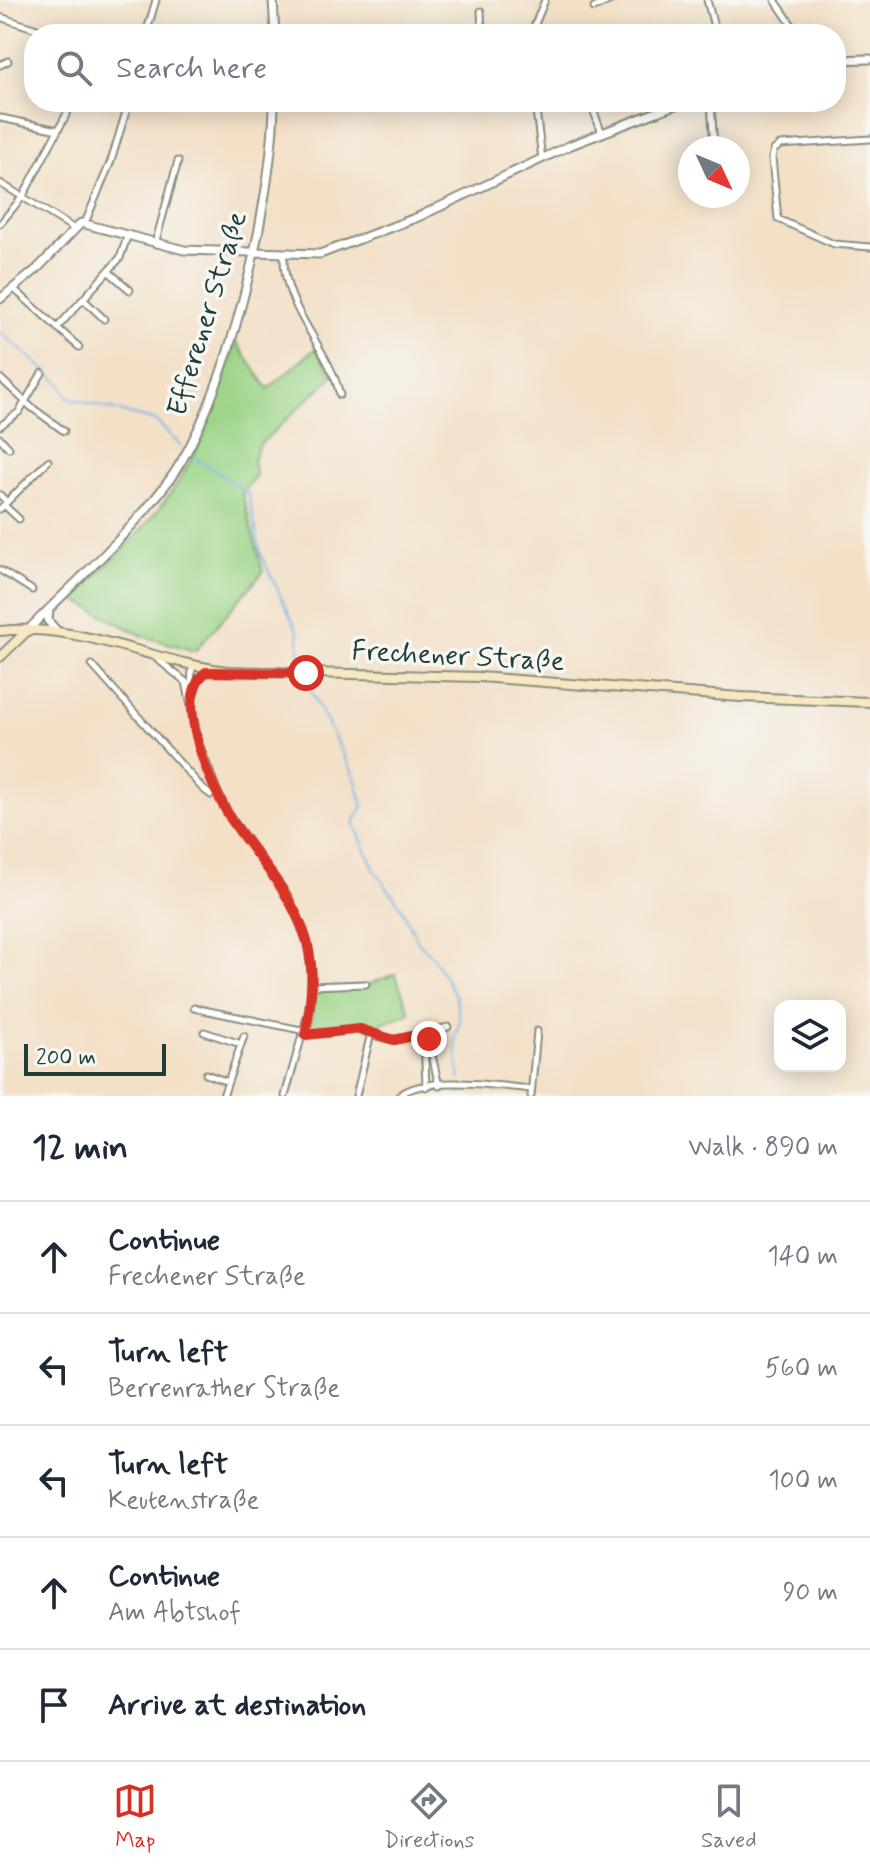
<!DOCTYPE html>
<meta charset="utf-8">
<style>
body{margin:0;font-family:Mynerve,sans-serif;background:#f2f2f3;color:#1f2937}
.controls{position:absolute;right:24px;bottom:24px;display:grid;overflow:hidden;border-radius:16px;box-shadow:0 4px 20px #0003}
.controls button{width:72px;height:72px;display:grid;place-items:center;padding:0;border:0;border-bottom:2px solid #e0e1e3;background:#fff;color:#1f2937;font:40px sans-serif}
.compass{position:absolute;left:678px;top:136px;width:72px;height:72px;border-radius:50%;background:#fff;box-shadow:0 4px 20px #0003;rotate:134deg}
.scale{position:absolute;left:24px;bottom:20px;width:142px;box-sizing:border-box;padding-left:8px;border:4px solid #1f3d34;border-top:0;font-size:22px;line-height:28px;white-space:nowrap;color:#1f3d34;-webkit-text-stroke:6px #f6f6f2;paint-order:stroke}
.stop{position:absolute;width:24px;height:24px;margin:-18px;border:6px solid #d93025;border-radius:50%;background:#fff}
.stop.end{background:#d93025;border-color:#fff;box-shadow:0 2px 8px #0008}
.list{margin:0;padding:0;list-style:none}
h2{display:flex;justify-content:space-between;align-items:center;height:104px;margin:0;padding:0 32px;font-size:34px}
h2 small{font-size:26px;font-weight:400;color:#747a83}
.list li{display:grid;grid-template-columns:52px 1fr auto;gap:24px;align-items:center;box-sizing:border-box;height:112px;padding:0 32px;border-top:2px solid #e0e1e3}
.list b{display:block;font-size:30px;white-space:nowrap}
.list p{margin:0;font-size:26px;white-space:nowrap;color:#747a83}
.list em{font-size:26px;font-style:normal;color:#747a83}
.icon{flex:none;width:44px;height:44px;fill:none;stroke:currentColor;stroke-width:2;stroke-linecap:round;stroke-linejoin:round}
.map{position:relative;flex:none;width:870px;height:1096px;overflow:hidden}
.search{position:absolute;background:#fff;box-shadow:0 4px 20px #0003;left:24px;right:24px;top:24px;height:88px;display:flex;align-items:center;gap:20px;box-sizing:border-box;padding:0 28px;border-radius:32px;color:#747a83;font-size:30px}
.sheet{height:664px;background:#fff}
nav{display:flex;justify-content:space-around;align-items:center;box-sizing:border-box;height:112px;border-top:2px solid #e0e1e3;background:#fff;font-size:22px;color:#747a83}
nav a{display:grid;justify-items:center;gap:4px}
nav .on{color:#d93025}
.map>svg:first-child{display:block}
.green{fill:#9cd487;stroke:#5e885e;stroke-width:2}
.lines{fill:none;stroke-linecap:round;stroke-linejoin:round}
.stream{stroke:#6cb2e3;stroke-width:2}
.minor-casing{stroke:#898e7e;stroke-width:9}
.tertiary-casing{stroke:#898e7e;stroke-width:11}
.secondary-casing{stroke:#898e7e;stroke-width:12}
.minor{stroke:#fff;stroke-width:5}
.tertiary{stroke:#fff;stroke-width:7}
.secondary{stroke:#f7e8c3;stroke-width:8}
.route{stroke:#d93025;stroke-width:10}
.labels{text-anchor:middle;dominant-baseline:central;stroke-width:7;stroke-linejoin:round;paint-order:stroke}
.street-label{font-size:28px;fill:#1f3d34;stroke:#f6f6f2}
</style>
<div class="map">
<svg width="870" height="1096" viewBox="0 0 870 1096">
<rect width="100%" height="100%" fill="#f6f6f2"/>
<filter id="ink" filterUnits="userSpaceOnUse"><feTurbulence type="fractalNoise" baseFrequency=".0125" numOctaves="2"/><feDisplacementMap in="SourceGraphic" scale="16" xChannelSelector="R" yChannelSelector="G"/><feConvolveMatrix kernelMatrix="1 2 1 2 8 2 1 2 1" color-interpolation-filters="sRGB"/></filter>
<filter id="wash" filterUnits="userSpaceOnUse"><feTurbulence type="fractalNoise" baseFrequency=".006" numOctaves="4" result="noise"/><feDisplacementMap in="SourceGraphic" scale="32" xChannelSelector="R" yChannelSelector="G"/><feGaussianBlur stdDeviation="1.8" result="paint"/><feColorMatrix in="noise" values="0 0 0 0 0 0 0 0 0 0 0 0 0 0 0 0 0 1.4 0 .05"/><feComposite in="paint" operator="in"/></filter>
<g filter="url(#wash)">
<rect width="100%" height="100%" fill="#f3e0c7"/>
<path class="green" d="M236,342L268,389L316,348L333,376L259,445L253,461L256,475L242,493L263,572L195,651L143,636L73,599C111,562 152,524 180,479C205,439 222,389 236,342Z
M395,974L410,1013L382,1023L374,1030L360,1026L327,1030L311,1028L315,989L364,986Z"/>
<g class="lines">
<path class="stream" d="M0,332L60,383L68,398L156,421L181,446
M192,456L248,493L261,555L299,634V662
M311,691L355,778L363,806L354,823L375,871L400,905L418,942L432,956L455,995L460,1021L455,1036L460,1079
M460,1095L463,1086"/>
</g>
</g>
<g filter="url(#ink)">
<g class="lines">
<g class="minor-casing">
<path id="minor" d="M707,0L716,34
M775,0L798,34
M594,8L611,0
M481,11L482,34
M0,17L52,34
M146,34L156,0
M531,34L545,0
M646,34L663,30L666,34
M0,65L8,61
M535,102L542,159
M590,102L602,133
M711,102L714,148
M592,109L608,102
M1,118L58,130
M870,139L780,145L774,150L772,158L778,219L834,244L870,247
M0,183L73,228
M85,223L111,161L129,102
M0,224L23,196L73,102
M155,244L178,161
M284,255C282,308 328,345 340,395
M108,271L130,290
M13,288L79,347
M83,299L104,319
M57,328L120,258L127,237
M0,378L31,407L64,431
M0,426L19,412L42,373
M0,438L9,448
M0,495L7,502
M4,505L19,519
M0,509L48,461
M0,570L32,590
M156,658L186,682L199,744L218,793L231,818L288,896L307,941L312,973L309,1010L285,1096
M92,665L203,789L211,795L218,793
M191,689L192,666
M191,701L198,679L210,670
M311,986L366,984
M194,1008L306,1031
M204,1032L241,1044
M427,1033L439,1086
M424,1034L426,1087
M305,1035L360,1029L371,1033L356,1096
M372,1035L394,1040L448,1027
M206,1074L228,1082
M223,1096L244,1036
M399,1096C425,1074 498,1086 531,1089
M531,1096L537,1031"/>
</g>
<g class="tertiary-casing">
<path id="tertiary" d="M273,0L275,34
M836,60L870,59
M0,299L37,269L81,223L184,250L320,254L418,217L571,145L683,102
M49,609L48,621L57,631
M29,629C77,580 129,535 170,479C228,398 273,202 274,102"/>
</g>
<g class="secondary-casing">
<path id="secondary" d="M0,631C80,622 151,662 228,671L480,677L740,697L870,702
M0,657L28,630"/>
</g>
<use href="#minor" class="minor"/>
<use href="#tertiary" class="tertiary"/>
<use href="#secondary" class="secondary"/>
</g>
</g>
<g class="lines" filter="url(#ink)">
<path class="route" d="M306,673L206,672C171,699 212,789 231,819C256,857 288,888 304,932C316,964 312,1002 305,1035L360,1029L394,1040L427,1033L429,1039"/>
</g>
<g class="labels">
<g class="street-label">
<text transform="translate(208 314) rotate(-73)">Efferener Straße</text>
<text transform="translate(458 657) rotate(3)">Frechener Straße</text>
</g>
</g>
</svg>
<div class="controls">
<button><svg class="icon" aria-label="layers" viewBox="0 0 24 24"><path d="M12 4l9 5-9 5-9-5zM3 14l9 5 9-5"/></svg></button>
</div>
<svg class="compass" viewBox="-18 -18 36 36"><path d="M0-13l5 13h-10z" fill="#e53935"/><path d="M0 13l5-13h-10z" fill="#747a83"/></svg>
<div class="scale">200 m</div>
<div class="stop" style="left:306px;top:673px"></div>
<div class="stop end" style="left:429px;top:1039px"></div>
<div class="search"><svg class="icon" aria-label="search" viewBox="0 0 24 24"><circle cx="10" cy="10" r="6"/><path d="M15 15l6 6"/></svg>Search here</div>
</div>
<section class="sheet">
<h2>12 min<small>Walk · 890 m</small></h2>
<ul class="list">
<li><svg class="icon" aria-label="ahead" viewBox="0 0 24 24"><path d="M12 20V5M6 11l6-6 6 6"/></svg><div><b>Continue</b><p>Frechener Straße</p></div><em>140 m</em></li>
<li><svg class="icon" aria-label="left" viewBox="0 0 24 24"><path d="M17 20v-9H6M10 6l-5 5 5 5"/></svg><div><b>Turn left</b><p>Berrenrather Straße</p></div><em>560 m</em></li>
<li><svg class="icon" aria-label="left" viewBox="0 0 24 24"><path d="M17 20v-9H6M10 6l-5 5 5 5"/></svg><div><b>Turn left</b><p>Keutenstraße</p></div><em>100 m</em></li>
<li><svg class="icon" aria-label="ahead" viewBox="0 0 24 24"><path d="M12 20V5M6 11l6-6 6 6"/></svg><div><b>Continue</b><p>Am Abtshof</p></div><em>90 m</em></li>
<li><svg class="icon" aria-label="arrive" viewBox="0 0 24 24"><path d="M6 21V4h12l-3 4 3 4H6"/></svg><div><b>Arrive at destination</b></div></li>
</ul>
</section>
<nav>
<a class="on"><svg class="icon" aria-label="map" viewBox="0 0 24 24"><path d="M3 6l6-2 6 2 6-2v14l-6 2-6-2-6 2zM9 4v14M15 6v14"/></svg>Map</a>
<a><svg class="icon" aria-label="directions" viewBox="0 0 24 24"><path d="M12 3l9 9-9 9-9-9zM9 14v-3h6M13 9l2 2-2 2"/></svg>Directions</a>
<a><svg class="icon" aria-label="saved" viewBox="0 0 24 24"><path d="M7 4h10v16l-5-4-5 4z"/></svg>Saved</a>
</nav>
